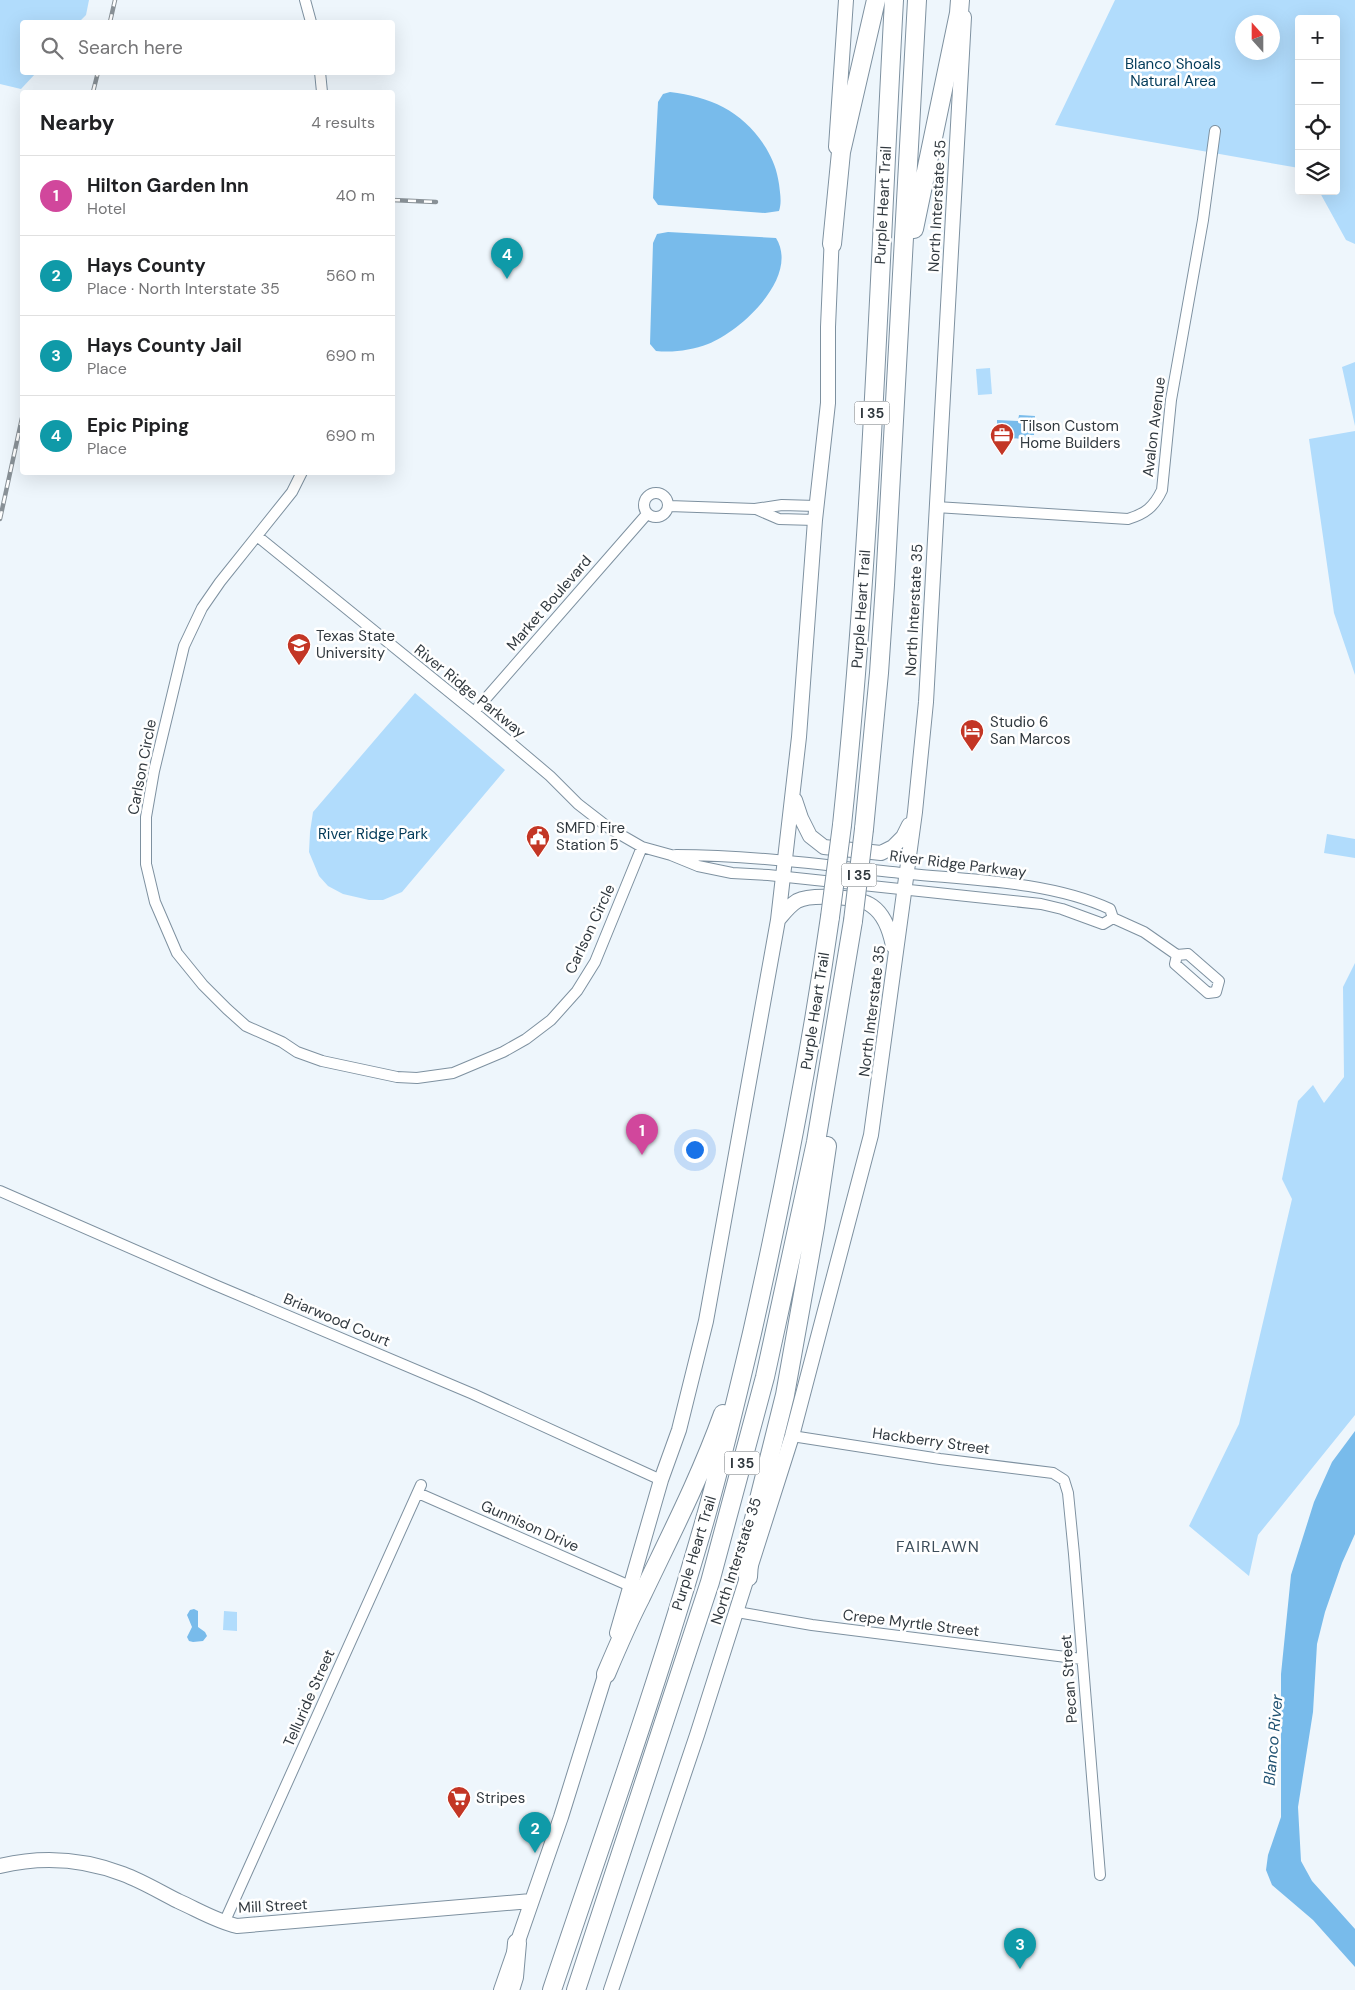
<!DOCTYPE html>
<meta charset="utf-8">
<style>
body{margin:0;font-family:"DM Sans",sans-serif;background:#f2f2f2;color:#202124}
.controls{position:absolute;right:15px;top:15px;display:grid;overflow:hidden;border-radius:5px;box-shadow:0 5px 20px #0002}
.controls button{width:45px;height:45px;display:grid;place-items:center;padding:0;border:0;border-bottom:1px solid #e0e0e0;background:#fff;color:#202124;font:25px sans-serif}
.compass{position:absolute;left:1235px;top:15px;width:45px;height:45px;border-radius:50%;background:#fff;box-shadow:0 5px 20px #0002;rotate:339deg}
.you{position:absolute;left:694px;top:1149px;width:18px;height:18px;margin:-12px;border:4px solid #fff;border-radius:50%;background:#1a73e8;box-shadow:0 0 0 8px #1a73e833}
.badge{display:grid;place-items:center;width:32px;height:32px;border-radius:50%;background:#c33625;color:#fff;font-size:16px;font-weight:700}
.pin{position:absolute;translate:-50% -41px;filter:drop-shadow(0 1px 2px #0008)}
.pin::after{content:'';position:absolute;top:26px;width:18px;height:15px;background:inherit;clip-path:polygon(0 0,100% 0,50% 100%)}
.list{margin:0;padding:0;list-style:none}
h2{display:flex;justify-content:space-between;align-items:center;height:65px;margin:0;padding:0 20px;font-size:21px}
h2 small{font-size:16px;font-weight:400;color:#757577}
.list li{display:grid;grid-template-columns:32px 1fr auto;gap:15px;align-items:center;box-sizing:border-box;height:80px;padding:0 20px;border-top:1px solid #e0e0e0}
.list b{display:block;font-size:19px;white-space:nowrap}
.list p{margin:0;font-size:16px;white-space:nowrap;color:#757577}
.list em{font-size:16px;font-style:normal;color:#757577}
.icon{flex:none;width:28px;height:28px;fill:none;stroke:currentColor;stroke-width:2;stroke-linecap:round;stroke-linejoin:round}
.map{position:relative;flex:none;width:1355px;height:1990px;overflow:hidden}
.search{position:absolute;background:#fff;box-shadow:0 5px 20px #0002;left:20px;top:20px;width:375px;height:55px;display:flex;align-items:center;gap:12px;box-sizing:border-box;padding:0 18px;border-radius:5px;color:#757577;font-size:19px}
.panel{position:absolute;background:#fff;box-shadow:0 5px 20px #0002;left:20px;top:90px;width:375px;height:385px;border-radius:5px}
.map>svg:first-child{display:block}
.green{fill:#b1dcfc;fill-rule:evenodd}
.water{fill:#78bbeb}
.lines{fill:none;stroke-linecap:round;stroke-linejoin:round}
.street-casing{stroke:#7e91a0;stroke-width:12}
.secondary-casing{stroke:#7e91a0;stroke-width:16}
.highway-casing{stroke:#7e91a0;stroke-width:20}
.street{stroke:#fff;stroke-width:10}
.secondary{stroke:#fff;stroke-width:14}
.highway{stroke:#fff;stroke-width:18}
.rail-casing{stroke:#899197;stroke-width:4.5}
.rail{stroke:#fff;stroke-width:2.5;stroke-dasharray:8;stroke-linecap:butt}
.highway-bridge-casing{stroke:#7e91a0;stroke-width:20;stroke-linecap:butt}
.highway-bridge{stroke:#fff;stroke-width:18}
.labels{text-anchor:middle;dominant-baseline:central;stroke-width:5;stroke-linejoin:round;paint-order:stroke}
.shield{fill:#fff;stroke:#6f7479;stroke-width:1}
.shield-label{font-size:14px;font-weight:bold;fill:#31393f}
.park-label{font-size:15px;fill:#023a59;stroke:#fff}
.street-label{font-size:15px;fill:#31393f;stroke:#fff}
.poi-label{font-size:15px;fill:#31393f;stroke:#fff;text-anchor:start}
.neighbourhood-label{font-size:16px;letter-spacing:1px;fill:#3d4e5b;stroke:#fff}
.water-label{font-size:16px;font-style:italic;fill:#1f5171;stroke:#fff}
</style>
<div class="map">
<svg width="1355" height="1990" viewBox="0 0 1355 1990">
<rect width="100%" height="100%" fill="#eef6fc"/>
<path class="green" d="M0,0H89L86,15L79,22H22V72L36,73L21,89L0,84Z
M1115,0H1355V244L1346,240L1319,191H1336V19H1299V168L1055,125ZM1242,22H1272V52H1242Z
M1355,362V426L1342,367Z
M990,368L992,394L978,395L976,369Z
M1355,431V675L1334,613L1309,439Z
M415,693L505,770L402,892L383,900H369L343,894L328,886L319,876L309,852L310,832L313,812Z
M1327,834L1355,839V858L1324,853Z
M1355,963V1415L1258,1535L1249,1576L1189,1526L1239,1424L1292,1199L1282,1179L1298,1101L1313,1085L1324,1103L1344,1077L1343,987Z
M224,1611L237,1612V1631L223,1630Z"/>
<path class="water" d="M670,92C711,97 743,111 766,148C773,160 777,170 779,184C780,193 782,202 779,211L765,213L658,205L653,198L658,102L663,94Z
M668,232L776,238C800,277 741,331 708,344C692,350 673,353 656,351L650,344L653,243L657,234Z
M1019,415L1035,416L1034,435H1029L1028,439L1007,438V433L1000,434L999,431H997V420L1018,421Z
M1355,1431V1534L1342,1563L1325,1612L1317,1644L1313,1712L1298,1807L1301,1861L1312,1881L1355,1929V1967L1313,1920L1272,1885L1266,1870L1268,1855L1281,1817V1674L1291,1575L1314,1502L1332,1462Z
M194,1609L198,1611V1627L205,1632L207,1636L203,1641L193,1642L189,1641L187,1637L192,1627L187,1615L190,1610Z"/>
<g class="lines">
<g class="street-casing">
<path id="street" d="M305,0L311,22
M320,72L322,92
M302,472L292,492L220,582L202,608L184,646L154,771L146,817V864L155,902L177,953L203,985L227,1009L246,1026L282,1042L297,1052L322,1061L397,1077L417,1078L453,1073L503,1052L526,1039L551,1020L577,991L595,962L642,847
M644 505a12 12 0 1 1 24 0a12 12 0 1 1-24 0Z
M669,506L755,509L782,505L816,506
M936,507L1128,519C1145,514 1154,507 1162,490L1171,400L1203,220L1215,131
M756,509L779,519L815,520
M257,536L474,712L550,776L578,804L609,828L642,847L671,855L698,866L732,873L768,875L1041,904L1062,909L1103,924L1113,918
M474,712L647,514
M676,855C754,855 832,866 910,874C973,880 1052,882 1110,909L1113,918
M1113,918L1144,932L1177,955L1188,954L1219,981L1216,992L1208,993L1175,964L1177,955
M0,1191L215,1285L473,1394L661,1480
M792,1436L940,1459L1053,1473L1064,1480L1068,1493L1074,1554L1100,1875
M418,1493L630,1586
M737,1612L812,1625L1082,1659
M224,1923L421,1485"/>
</g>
<g class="secondary-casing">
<path id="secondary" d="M836,147L846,0
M795,800L801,818L810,836L824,847L881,853L893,847L903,837L909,825
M778,920C784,913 789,906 797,901C811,894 859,896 872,906C885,915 890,931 893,946
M617,1633L661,1480L679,1430L706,1321L778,920L799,737L815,520L828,403V327L832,234
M0,1866C41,1856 84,1859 123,1874C142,1881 160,1892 178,1901C198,1910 216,1921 237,1926L531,1901
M501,1990L561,1817L608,1666
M611,1990L697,1735L792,1436L871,1135L915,812L926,702L964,17"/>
</g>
<g class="highway-casing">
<path id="highway" d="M914,229L959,13L960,0
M832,244L841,152L876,0
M842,825C871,551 879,275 894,0
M864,829L879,673L885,585L917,0
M748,1577L751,1531L785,1395L815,1227L827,1146
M606,1674C617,1648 628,1622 641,1597C670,1536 700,1478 723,1414
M510,1990L514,1977L517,1943
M552,1990C604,1835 659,1680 704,1523C722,1460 737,1397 752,1333C783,1195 810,1057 830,917
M576,1990L710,1582L765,1377L816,1142L853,921"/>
</g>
<use href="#street" class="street"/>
<use href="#secondary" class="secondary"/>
<use href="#highway" class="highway"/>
<g class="rail-casing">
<path id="rail" d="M110,22L115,0
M93,92L98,72
M392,200L436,202
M0,519L22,418"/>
</g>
<use href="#rail" class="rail"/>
<g class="highway-bridge-casing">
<path id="highway-bridge" d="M830,917L842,825
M853,921L864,829"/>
</g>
<use href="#highway-bridge" class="highway-bridge"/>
</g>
<defs>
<g id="office-pin" transform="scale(1.25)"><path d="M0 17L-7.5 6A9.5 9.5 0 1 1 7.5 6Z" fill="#c33625" stroke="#fff"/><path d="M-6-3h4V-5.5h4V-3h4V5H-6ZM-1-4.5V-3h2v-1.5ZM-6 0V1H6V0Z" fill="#fff"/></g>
<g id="university-pin" transform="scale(1.25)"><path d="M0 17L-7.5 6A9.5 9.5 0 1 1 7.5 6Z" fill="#c33625" stroke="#fff"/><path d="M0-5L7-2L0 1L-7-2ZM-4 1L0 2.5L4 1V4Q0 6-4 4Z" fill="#fff"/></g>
<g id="hotel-pin" transform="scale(1.25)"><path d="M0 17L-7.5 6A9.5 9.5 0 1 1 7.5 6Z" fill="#c33625" stroke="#fff"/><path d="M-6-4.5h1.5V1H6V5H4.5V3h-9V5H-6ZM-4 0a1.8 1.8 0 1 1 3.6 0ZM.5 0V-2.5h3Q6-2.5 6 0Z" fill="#fff"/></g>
<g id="civic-pin" transform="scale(1.25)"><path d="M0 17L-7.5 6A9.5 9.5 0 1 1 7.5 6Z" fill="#c33625" stroke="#fff"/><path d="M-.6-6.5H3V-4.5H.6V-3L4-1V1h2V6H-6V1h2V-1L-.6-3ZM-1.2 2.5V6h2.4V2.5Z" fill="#fff"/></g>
<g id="supermarket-pin" transform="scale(1.25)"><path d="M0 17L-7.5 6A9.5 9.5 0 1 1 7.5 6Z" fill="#c33625" stroke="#fff"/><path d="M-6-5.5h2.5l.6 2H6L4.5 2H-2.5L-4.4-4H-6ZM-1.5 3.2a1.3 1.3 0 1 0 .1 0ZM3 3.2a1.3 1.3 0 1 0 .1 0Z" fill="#fff"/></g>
</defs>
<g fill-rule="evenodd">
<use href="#office-pin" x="1002" y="435"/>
<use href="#university-pin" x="299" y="645"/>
<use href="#hotel-pin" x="972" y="731"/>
<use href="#civic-pin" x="538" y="837"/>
<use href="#supermarket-pin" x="459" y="1798"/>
</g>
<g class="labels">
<g class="shield">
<rect x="854.5" y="401.5" width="35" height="23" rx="4"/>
<rect x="841.5" y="863.5" width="35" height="23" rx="4"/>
<rect x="724.5" y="1451.5" width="35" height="23" rx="4"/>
</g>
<g class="shield-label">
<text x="872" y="413">I 35</text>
<text x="859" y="875">I 35</text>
<text x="742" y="1463">I 35</text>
</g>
<g class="park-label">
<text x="1173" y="64">Blanco Shoals<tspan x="1173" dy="17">Natural Area</tspan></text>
<text x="373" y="834">River Ridge Park</text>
</g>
<g class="street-label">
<text transform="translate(883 205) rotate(-87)">Purple Heart Trail</text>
<text transform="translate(937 206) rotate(-87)">North Interstate 35</text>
<text transform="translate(1154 427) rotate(-83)">Avalon Avenue</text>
<text transform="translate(549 603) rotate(-49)">Market Boulevard</text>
<text transform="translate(861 609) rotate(-86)">Purple Heart Trail</text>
<text transform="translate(914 610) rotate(-87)">North Interstate 35</text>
<text transform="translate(470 691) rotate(39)">River Ridge Parkway</text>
<text transform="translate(142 767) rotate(-79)">Carlson Circle</text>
<text transform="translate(958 864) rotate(7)">River Ridge Parkway</text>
<text transform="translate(590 929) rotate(-65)">Carlson Circle</text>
<text transform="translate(815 1011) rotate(-81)">Purple Heart Trail</text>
<text transform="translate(872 1011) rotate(-83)">North Interstate 35</text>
<text transform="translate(337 1320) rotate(23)">Briarwood Court</text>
<text transform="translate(931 1441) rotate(8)">Hackberry Street</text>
<text transform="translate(530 1526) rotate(24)">Gunnison Drive</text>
<text transform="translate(694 1553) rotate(-73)">Purple Heart Trail</text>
<text transform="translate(736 1561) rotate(-72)">North Interstate 35</text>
<text transform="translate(911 1623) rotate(7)">Crepe Myrtle Street</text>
<text transform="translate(1069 1679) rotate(-94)">Pecan Street</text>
<text transform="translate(309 1698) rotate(-66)">Telluride Street</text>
<text transform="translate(273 1906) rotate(-3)">Mill Street</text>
</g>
<g class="poi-label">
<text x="1020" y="426">Tilson Custom<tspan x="1020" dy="17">Home Builders</tspan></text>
<text x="316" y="636">Texas State<tspan x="316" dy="17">University</tspan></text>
<text x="990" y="722">Studio 6<tspan x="990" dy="17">San Marcos</tspan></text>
<text x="556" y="828">SMFD Fire<tspan x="556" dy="17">Station 5</tspan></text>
<text x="476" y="1798">Stripes</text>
</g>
<g class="neighbourhood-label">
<text x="938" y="1546">FAIRLAWN</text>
</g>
<g class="water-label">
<text transform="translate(1273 1740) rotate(-85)">Blanco River</text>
</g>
</g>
</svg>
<div class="controls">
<button>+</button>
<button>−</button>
<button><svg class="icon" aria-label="locate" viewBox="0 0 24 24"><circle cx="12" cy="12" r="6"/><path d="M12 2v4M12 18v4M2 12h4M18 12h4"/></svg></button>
<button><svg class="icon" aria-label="layers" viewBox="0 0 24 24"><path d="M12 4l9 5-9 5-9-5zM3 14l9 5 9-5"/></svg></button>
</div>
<svg class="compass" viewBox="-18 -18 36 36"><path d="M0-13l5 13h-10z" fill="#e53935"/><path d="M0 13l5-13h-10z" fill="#757577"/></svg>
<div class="you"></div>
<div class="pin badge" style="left:642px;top:1155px;background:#d1479c">1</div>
<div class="pin badge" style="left:535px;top:1853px;background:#0f9aa8">2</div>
<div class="pin badge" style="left:1020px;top:1969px;background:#0f9aa8">3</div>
<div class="pin badge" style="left:507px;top:279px;background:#0f9aa8">4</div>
<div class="search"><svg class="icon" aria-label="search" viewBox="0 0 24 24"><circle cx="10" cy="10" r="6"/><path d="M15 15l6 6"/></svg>Search here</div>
<section class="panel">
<h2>Nearby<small>4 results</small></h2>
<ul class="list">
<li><span class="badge" style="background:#d1479c">1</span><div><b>Hilton Garden Inn</b><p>Hotel</p></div><em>40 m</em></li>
<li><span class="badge" style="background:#0f9aa8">2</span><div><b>Hays County</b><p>Place · North Interstate 35</p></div><em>560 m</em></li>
<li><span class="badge" style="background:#0f9aa8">3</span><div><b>Hays County Jail</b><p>Place</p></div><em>690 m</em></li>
<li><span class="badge" style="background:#0f9aa8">4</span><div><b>Epic Piping</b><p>Place</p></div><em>690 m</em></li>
</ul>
</section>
</div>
